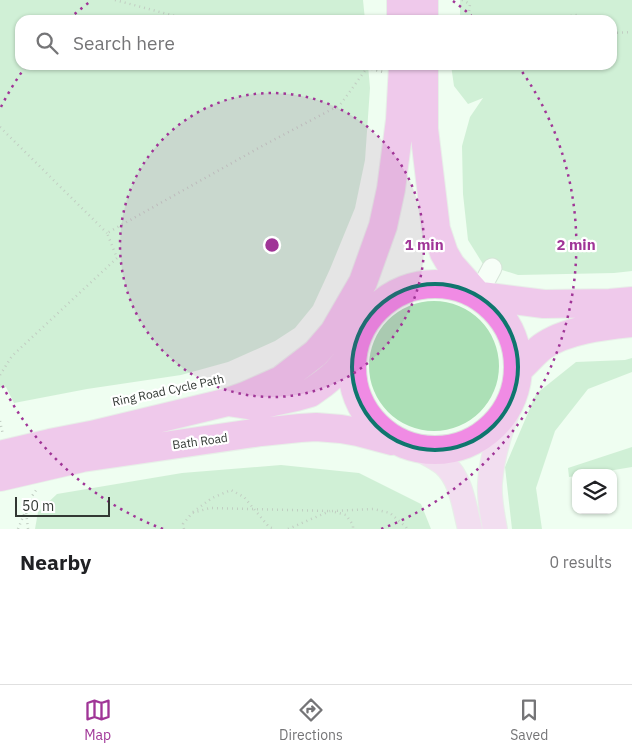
<!DOCTYPE html>
<style>
body{margin:0;font-family:"IBM Plex Sans",sans-serif;background:#f6f6f6;color:#202124}
.controls{position:absolute;right:15px;bottom:15px;display:grid;overflow:hidden;border-radius:10px;box-shadow:0 1px 4px #0004}
.controls button{width:45px;height:45px;display:grid;place-items:center;padding:0;border:0;border-bottom:1px solid #e0e0e0;background:#fff;color:#202124;font:25px sans-serif}
.scale{position:absolute;left:15px;bottom:12px;width:95px;box-sizing:border-box;padding-left:5px;border:2px solid #323833;border-top:0;font-size:14px;line-height:18px;white-space:nowrap;color:#323833;-webkit-text-stroke:4px #fff;paint-order:stroke}
.list{margin:0;padding:0;list-style:none}
h2{display:flex;justify-content:space-between;align-items:center;height:65px;margin:0;padding:0 20px;font-size:21px}
h2 small{font-size:16px;font-weight:400;color:#757577}
.icon{flex:none;width:28px;height:28px;fill:none;stroke:currentColor;stroke-width:2;stroke-linecap:round;stroke-linejoin:round}
.map{position:relative;flex:none;width:632px;height:529px;overflow:hidden}
.search{position:absolute;background:#fff;box-shadow:0 1px 4px #0004;left:15px;right:15px;top:15px;height:55px;display:flex;align-items:center;gap:12px;box-sizing:border-box;padding:0 18px;border-radius:15px;color:#757577;font-size:19px}
.sheet{height:155px;background:#fff}
nav{display:flex;justify-content:space-around;align-items:center;box-sizing:border-box;height:70px;border-top:1px solid #e0e0e0;background:#fff;font-size:14px;color:#757577}
nav a{display:grid;justify-items:center;gap:2px}
nav .on{color:#a03597}
.map>svg:first-child{display:block}
.green{fill:#ace0b6}
.lines{fill:none;stroke-linecap:round;stroke-linejoin:round}
.minor-casing{stroke:#b7c5ba;stroke-width:21}
.major-casing{stroke:#dedfde;stroke-width:26}
.highway-casing{stroke:#dedfde;stroke-width:30}
.path{stroke:#8a948b;stroke-width:2.5;stroke-dasharray:1 4;stroke-linecap:butt}
.minor{stroke:#fff;stroke-width:19}
.major{stroke:#f6b9ef;stroke-width:24}
.highway{stroke:#f08be4;stroke-width:28}
.marked{fill:none;stroke:#0f766e;stroke-width:4;stroke-linejoin:round}
.ring{fill:none;stroke:#a03597;stroke-width:2.5;stroke-dasharray:2.5 5}
.labels{text-anchor:middle;dominant-baseline:central;stroke-width:4.5;stroke-linejoin:round;paint-order:stroke}
.street-label{font-size:12px;fill:#323833;stroke:#fff}
.centre{fill:#a03597;stroke:#fff;stroke-width:2.5}
.ring-label{font-size:15px;text-anchor:middle;font-weight:bold;fill:#a03597;stroke:#fff;stroke-width:4.5;stroke-linejoin:round;paint-order:stroke}
</style>
<div class="map">
<svg width="632" height="529" viewBox="0 0 632 529">
<rect width="100%" height="100%" fill="#effef1"/>
<path class="green" d="M0,0H363L365,20H20V65H368L370,88L365,160L355,208L330,269L313,306L295,328L275,341L228,362L181,375L87,389L14,403L6,387L0,388Z
M460,0H632V271L614,273L518,275L483,264L468,240L463,194L462,146L470,117L483,98L468,104L454,86L451,65H612V20H460Z
M369 366a65 65 0 1 1 130 0a65 65 0 1 1-130 0Z
M632,358V372L588,389L555,431L536,488L542,529H512L505,467L536,394L576,362L625,360Z
M632,447V467L596,473H576V476L569,477L568,468Z
M281,465L359,473L421,504L431,529H35L38,512L57,494L182,473Z"/>
<g class="lines">
<g class="minor-casing">
<path id="minor" d="M478,294L492,268"/>
</g>
<g class="major-casing">
<path id="major" d="M417,448C426,453 437,458 444,464C462,480 464,507 470,529
M495,529C492,514 489,498 490,483C492,454 501,427 512,400"/>
</g>
<g class="highway-casing">
<path id="highway" d="M401,20V0
M424,20V0
M424,65V129L436,229L444,253L451,265L475,292
M352 367a83 83 0 1 1 166 0a83 83 0 1 1-166 0Z
M481,296L544,304L610,303L632,301
M519,369C527,362 534,353 542,347C565,330 604,326 632,323
M228,402L245,396L281,380L316,353L334,332L363,282L383,226L391,189L400,120L403,65
M0,455L50,443L91,435L228,402L254,406L296,397L310,393L324,383L336,373L345,362L353,349
M0,477L82,458L261,432L300,428L316,427L341,429L358,432L392,441"/>
</g>
<path class="path" d="M115,0L190,20
M462,0L470,4L468,20
M541,20L577,15L584,20
M612,33L632,32
M357,65L383,72
M0,127L107,233
M0,375L12,356L117,258L107,233L264,145L340,105L367,68
M0,421L3,435
M193,512L212,498L231,490L244,497L269,527L275,529
M335,512L346,515L353,525V529
M18,529L25,512
M28,529L26,511L32,496L37,489
M184,529L183,524L192,513L210,508L331,511L374,509L390,513L406,527L407,529
M288,529L330,511"/>
<use href="#minor" class="minor"/>
<use href="#major" class="major"/>
<use href="#highway" class="highway"/>
</g>
<path d="M0 0H632V529H0ZM352 367a83 83 0 1 1 166 0a83 83 0 1 1-166 0Z" fill="#effef1" fill-opacity=".55" fill-rule="evenodd"/>
<path class="marked" d="M352 367a83 83 0 1 1 166 0a83 83 0 1 1-166 0Z"/>
<circle cx="272" cy="245" r="152" fill="#a03597" fill-opacity=".12"/>
<g class="ring">
<circle cx="272" cy="245" r="152"/>
<path d="M163 529A304 304 0 0 1 1 383M1 107A304 304 0 0 1 26 66M69 19A304 304 0 0 1 91 1M453 1A304 304 0 0 1 475 19M518 66A304 304 0 0 1 381 529"/>
</g>
<g class="labels">
<g class="street-label">
<text transform="translate(168 390) rotate(-12)">Ring Road Cycle Path</text>
<text transform="translate(200 441) rotate(-8)">Bath Road</text>
</g>
</g>
<circle cx="272" cy="245" r="8" class="centre"/>
<g class="ring-label">
<text x="424" y="250">1 min</text>
<text x="576" y="250">2 min</text>
</g>
</svg>
<div class="controls">
<button><svg class="icon" aria-label="layers" viewBox="0 0 24 24"><path d="M12 4l9 5-9 5-9-5zM3 14l9 5 9-5"/></svg></button>
</div>
<div class="scale">50 m</div>
<div class="search"><svg class="icon" aria-label="search" viewBox="0 0 24 24"><circle cx="10" cy="10" r="6"/><path d="M15 15l6 6"/></svg>Search here</div>
</div>
<section class="sheet">
<h2>Nearby<small>0 results</small></h2>
<ul class="list">
</ul>
</section>
<nav>
<a class="on"><svg class="icon" aria-label="map" viewBox="0 0 24 24"><path d="M3 6l6-2 6 2 6-2v14l-6 2-6-2-6 2zM9 4v14M15 6v14"/></svg>Map</a>
<a><svg class="icon" aria-label="directions" viewBox="0 0 24 24"><path d="M12 3l9 9-9 9-9-9zM9 14v-3h6M13 9l2 2-2 2"/></svg>Directions</a>
<a><svg class="icon" aria-label="saved" viewBox="0 0 24 24"><path d="M7 4h10v16l-5-4-5 4z"/></svg>Saved</a>
</nav>
